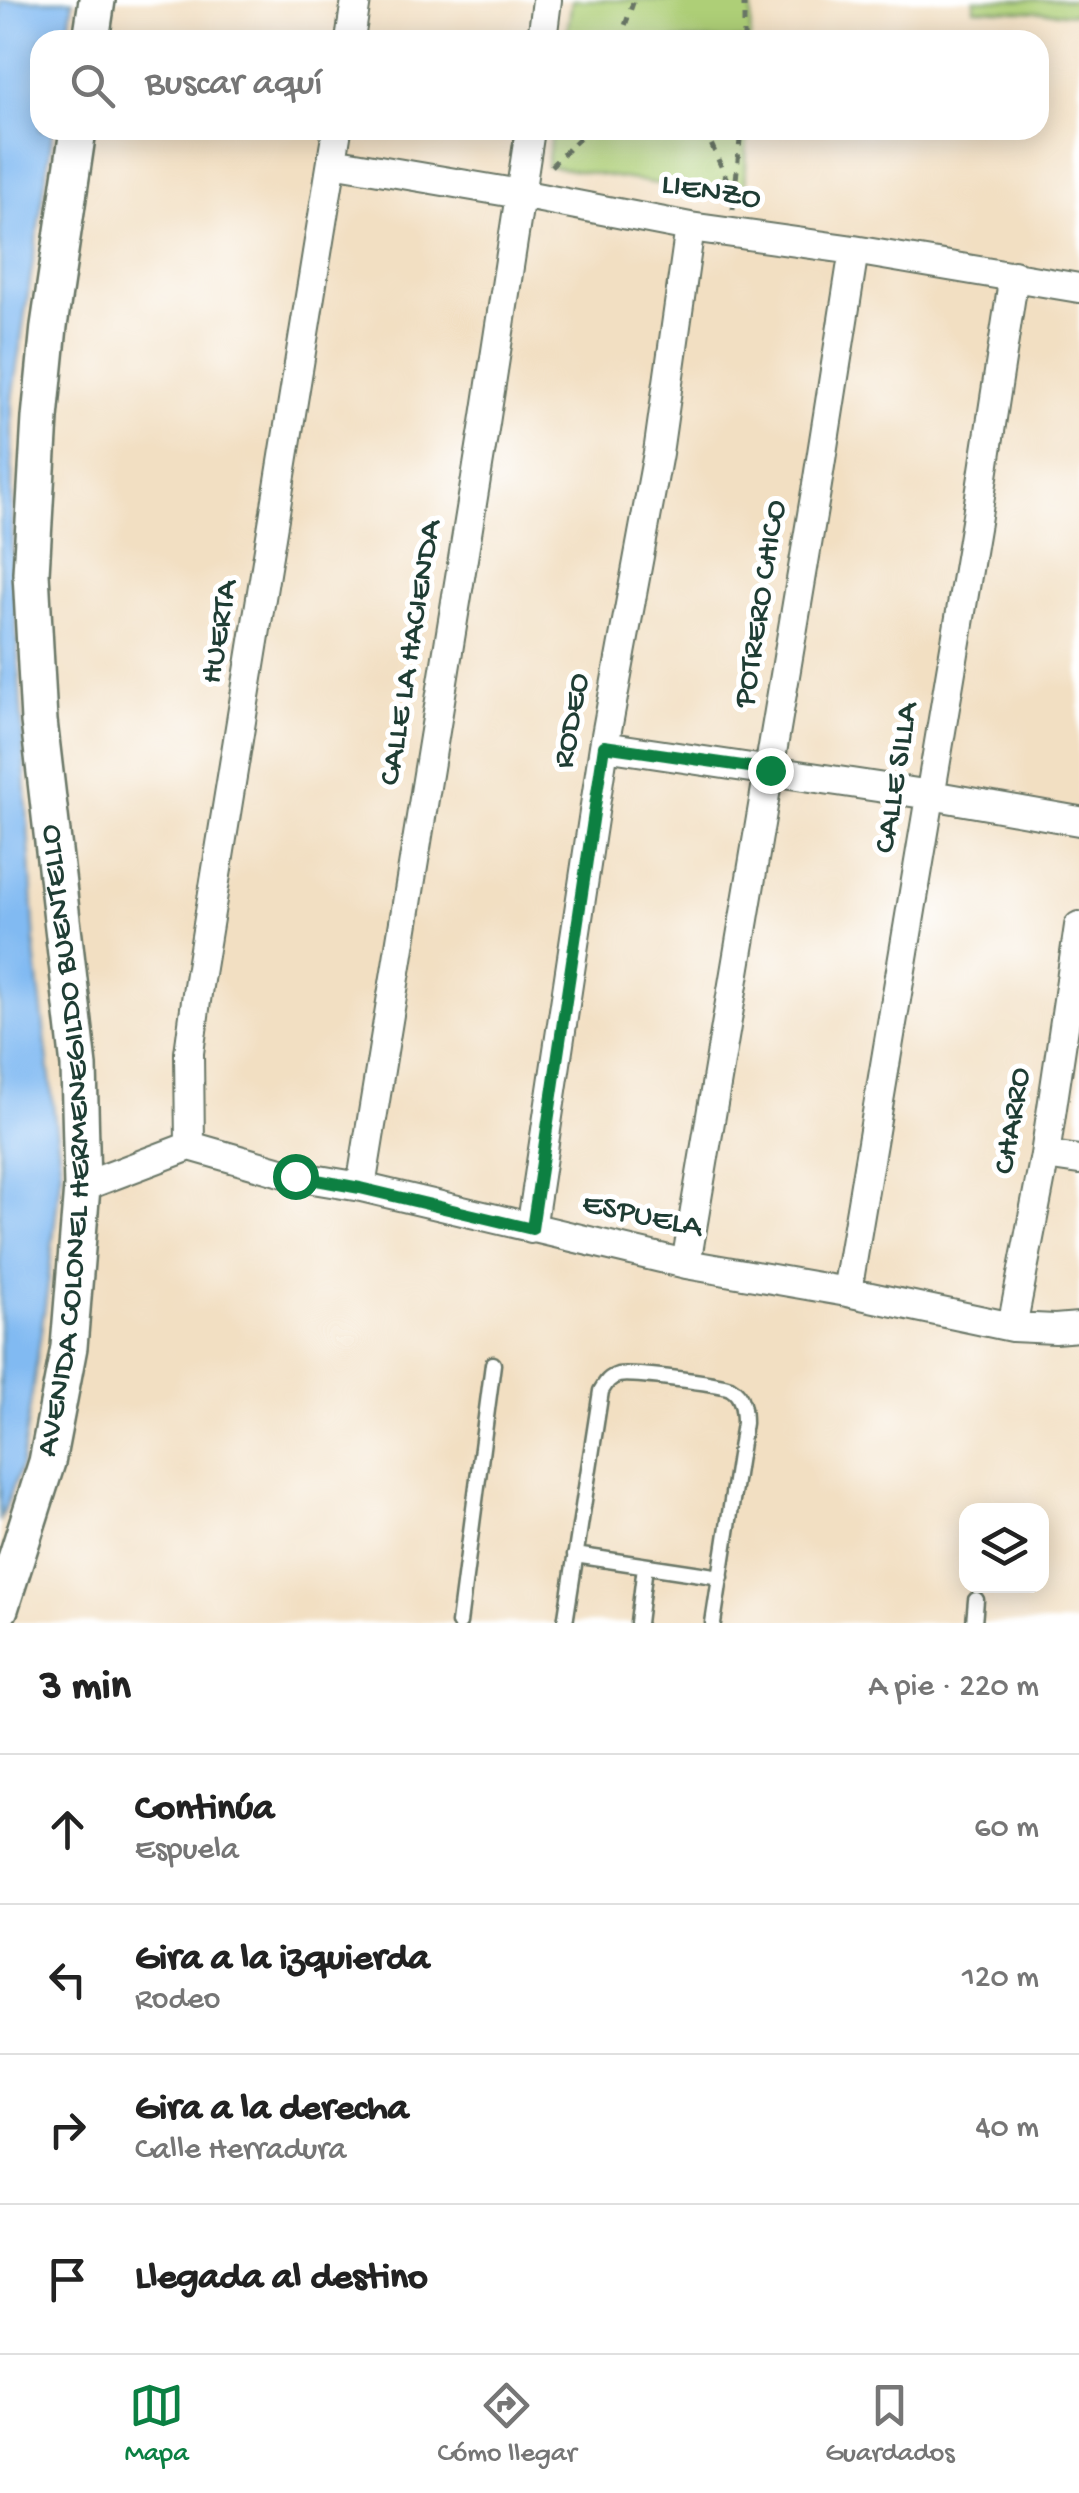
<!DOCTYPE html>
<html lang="es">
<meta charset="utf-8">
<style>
body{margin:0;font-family:"Gochi Hand",sans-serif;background:#f6f6f6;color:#222}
.controls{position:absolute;right:30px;bottom:30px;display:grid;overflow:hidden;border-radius:20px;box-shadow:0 5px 25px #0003}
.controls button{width:90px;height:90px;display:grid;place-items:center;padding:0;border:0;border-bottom:2px solid #e0e0e0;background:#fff;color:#222;font:50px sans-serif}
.stop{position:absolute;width:30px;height:30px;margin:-22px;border:8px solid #0b8043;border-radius:50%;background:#fff}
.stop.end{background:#0b8043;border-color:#fff;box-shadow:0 2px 10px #0008}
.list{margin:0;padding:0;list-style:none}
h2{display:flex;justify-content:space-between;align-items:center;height:130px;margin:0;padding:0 40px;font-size:42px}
h2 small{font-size:32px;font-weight:400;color:#767676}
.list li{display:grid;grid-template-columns:65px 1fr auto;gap:30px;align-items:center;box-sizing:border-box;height:150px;padding:0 40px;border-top:2px solid #e0e0e0}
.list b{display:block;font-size:38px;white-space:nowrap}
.list p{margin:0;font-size:32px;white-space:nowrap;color:#767676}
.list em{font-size:32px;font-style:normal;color:#767676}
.icon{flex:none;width:55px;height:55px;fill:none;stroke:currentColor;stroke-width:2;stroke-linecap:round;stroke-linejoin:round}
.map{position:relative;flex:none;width:1079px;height:1623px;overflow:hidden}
.search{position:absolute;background:#fff;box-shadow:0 5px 25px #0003;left:30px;right:30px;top:30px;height:110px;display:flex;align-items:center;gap:25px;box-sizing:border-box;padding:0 35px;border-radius:30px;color:#767676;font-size:38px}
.sheet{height:730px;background:#fff}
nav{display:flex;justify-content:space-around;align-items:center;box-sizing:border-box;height:140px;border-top:2px solid #e0e0e0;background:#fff;font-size:28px;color:#767676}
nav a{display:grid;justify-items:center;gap:5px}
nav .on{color:#0b8043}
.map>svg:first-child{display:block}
.green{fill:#aecf77;stroke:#668656;stroke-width:2.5}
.water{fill:#81baf2;stroke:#507c93;stroke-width:2.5}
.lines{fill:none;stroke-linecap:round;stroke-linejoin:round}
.service-casing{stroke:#697666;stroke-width:19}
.minor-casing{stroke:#697666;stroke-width:32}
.tertiary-casing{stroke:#697666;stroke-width:40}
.path{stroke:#697666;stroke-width:5;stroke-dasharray:8 8;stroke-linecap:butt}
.service{stroke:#fff;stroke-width:14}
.minor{stroke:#fff;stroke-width:28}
.tertiary{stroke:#fff;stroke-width:35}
.route{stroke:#0b8043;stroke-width:12}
.labels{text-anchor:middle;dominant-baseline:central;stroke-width:10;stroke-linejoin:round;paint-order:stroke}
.street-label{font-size:32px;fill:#1f3d34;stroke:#fff}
</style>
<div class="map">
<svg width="1079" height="1623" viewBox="0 0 1079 1623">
<rect width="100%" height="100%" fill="#fff"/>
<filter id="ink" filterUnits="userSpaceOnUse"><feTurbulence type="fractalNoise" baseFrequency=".01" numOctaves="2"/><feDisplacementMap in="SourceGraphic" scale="20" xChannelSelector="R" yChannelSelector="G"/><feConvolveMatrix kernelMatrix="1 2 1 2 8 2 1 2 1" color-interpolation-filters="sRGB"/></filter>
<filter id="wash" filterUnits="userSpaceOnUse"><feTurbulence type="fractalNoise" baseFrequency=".0048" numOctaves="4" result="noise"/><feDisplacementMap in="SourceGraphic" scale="40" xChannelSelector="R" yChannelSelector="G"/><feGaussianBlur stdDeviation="2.25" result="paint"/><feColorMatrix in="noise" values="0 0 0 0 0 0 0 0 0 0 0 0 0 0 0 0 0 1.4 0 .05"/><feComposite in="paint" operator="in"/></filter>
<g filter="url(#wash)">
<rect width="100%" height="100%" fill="#f2dfc2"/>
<path class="green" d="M572,0H752L750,40H566Z
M974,0H1079V14L974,9Z
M552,130H747L745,198L547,166Z"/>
<path class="water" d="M0,0H73L67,40H40V130H53L12,399V552L36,961L61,1170L47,1292L21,1466L0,1522Z"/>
</g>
<g filter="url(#ink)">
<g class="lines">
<g class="service-casing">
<path id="service" d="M575,1555L721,1577
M459,1623L493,1364
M565,1623L601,1391C606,1383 608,1378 618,1375C629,1372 719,1383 730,1388C743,1395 744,1411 744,1423L713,1623
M638,1623L645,1566
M974,1623L976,1600"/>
</g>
<g class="minor-casing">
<path id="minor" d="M350,40L356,0
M542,40L547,0
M332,162L520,194L690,227L854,250L1079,288
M604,746L931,795L1079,821
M190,1146L189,1053L198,986L337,130
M1045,1155L1079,1160
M82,1187L190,1146L295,1176L361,1187L686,1264L847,1292L1012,1327L1055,1329L1079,1327
M361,1187L485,423L530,130
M531,1229L604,746L658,453L690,227
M686,1264L817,485L854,250
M847,1292L976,522L1014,275
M1012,1327L1045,1155L1079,926"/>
</g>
<g class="tertiary-casing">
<g id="tertiary">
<path d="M91,40L97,0"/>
<path id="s1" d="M0,1609L47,1462L69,1347L82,1187L79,1066L39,721L31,573L40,418L49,326L78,130"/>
</g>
</g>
<path class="path" d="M620,40L634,0
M744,40V0
M705,130L732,191
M551,166L588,130
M733,210L741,130"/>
<use href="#service" class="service"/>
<use href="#minor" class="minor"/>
<use href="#tertiary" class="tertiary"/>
</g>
</g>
<g class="lines" filter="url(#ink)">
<path class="route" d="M295,1176L360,1188L532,1229L604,746L770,770"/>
</g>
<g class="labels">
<g class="street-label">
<text transform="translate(711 193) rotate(9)">LIENZO</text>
<text transform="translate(762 604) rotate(-81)">POTRERO CHICO</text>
<text transform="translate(221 632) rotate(-81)">HUERTA</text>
<text transform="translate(412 653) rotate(-81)">CALLE LA HACIENDA</text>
<text transform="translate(573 721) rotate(-80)">RODEO</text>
<text transform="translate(898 778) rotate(-81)">CALLE SILLA</text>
<text transform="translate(1014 1121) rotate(-81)">CHARRO</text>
<text stroke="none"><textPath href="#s1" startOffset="478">AVENIDA COLONEL HERMENEGILDO BUENTELLO</textPath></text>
<text transform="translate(642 1217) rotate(12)">ESPUELA</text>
</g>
</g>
</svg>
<div class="controls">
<button><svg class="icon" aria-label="layers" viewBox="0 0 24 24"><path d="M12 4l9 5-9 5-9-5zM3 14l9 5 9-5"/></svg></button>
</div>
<div class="stop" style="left:295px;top:1176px"></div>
<div class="stop end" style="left:770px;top:770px"></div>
<div class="search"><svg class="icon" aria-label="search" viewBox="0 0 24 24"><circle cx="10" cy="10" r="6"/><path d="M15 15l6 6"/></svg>Buscar aquí</div>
</div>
<section class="sheet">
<h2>3 min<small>A pie · 220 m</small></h2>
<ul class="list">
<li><svg class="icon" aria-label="ahead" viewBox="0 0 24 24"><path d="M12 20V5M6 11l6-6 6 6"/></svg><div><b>Continúa</b><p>Espuela</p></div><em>60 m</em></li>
<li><svg class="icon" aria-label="left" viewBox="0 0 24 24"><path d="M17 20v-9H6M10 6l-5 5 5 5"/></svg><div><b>Gira a la izquierda</b><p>Rodeo</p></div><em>120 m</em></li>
<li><svg class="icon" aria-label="right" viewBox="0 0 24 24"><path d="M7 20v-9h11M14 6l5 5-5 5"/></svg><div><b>Gira a la derecha</b><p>Calle Herradura</p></div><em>40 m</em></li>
<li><svg class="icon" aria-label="arrive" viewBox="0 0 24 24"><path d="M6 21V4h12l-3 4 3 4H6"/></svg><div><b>Llegada al destino</b></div></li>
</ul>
</section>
<nav>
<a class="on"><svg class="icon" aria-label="map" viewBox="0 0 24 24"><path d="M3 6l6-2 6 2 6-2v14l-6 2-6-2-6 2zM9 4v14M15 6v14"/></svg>Mapa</a>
<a><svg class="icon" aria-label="directions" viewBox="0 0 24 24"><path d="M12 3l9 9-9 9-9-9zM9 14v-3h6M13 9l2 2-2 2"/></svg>Cómo llegar</a>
<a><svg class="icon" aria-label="saved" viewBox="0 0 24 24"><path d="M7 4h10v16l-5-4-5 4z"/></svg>Guardados</a>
</nav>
